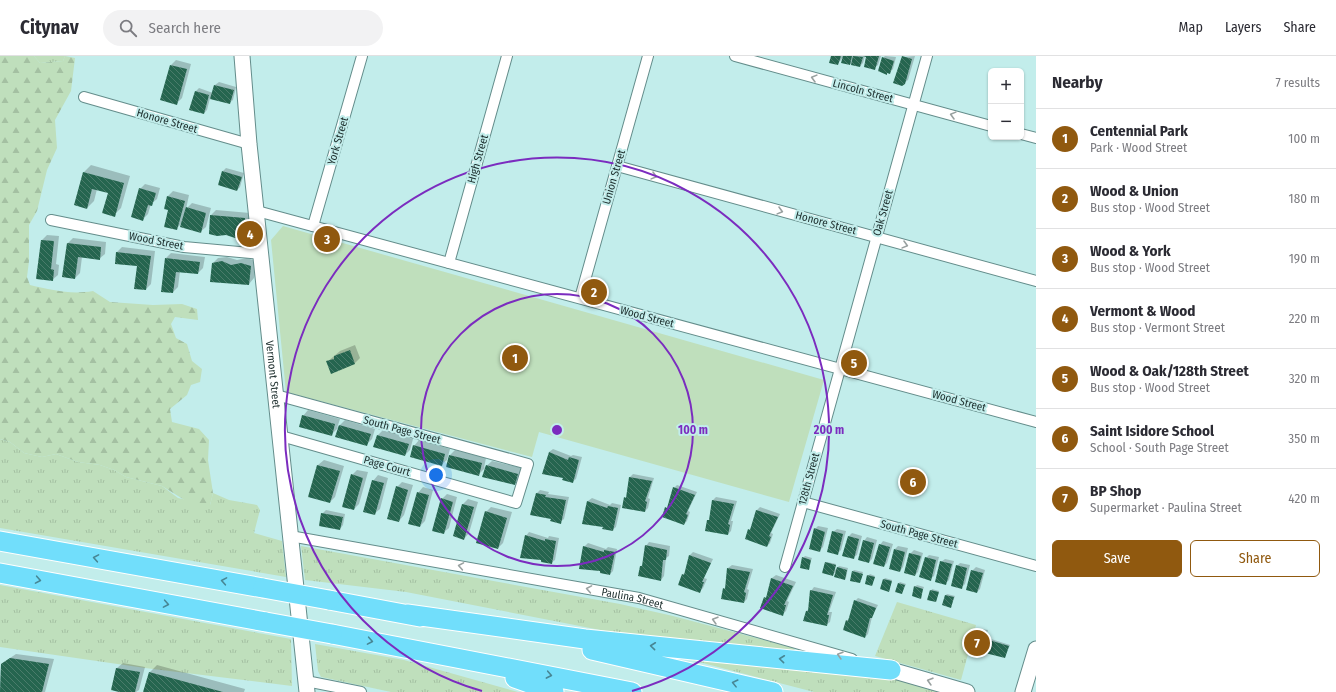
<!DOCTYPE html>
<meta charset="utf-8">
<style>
body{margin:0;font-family:"Fira Sans Condensed",sans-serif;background:#f2f2f3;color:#2b2b33}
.controls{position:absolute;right:12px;top:12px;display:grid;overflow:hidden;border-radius:6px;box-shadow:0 1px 3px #0004}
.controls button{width:36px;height:36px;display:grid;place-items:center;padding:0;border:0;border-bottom:1px solid #e1e1e2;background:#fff;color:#2b2b33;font:20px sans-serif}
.you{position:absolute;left:436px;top:419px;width:14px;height:14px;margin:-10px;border:3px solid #fff;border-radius:50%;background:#1a73e8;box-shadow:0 0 0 6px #1a73e833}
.badge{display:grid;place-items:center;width:26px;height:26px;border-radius:50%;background:#90590f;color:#fff;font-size:13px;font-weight:700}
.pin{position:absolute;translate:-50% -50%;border:2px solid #fff;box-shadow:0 1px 4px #0006}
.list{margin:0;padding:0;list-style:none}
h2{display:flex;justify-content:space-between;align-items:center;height:52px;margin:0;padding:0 16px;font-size:17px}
h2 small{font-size:13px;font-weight:400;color:#7c7c81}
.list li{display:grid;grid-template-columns:26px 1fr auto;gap:12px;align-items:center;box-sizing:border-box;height:60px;padding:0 16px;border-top:1px solid #e1e1e2}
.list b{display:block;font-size:15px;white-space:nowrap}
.list p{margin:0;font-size:13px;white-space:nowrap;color:#7c7c81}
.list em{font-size:13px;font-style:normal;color:#7c7c81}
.actions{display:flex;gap:8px;padding:12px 16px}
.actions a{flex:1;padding:9px 0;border:1px solid #90590f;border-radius:6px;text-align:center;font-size:14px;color:#90590f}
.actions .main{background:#90590f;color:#fff}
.icon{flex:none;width:22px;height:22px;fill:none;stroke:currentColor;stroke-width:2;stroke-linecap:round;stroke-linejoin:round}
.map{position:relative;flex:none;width:1036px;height:636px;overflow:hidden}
header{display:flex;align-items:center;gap:24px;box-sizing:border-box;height:56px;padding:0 20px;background:#fff;border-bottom:1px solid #e1e1e2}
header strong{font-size:19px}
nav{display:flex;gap:22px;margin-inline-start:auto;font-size:14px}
.search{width:280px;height:36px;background:#f2f2f3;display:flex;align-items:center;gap:10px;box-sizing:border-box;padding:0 14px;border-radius:22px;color:#7c7c81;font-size:15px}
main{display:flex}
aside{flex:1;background:#fff}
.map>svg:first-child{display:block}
.grass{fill:url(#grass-tufts)}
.forest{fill:url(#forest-firs)}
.green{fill:#bfdfbc}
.shadow{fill:#0003}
.building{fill:url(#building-back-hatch)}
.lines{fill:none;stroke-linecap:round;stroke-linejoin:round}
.street-casing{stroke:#648d8b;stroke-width:12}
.secondary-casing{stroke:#648d8b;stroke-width:17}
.highway-casing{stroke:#fff;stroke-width:21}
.street{stroke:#fff;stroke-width:10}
.secondary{stroke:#fff;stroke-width:15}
.highway{stroke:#71defb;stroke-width:19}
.highway-bridge-casing{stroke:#fff;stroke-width:21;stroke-linecap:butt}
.highway-bridge{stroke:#71defb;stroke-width:19}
.oneway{stroke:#99a1a0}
.oneway2{stroke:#478694}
.ring{fill:none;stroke:#7b2cbf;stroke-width:2}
.labels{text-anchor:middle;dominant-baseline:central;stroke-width:4;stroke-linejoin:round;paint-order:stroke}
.street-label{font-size:11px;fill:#1d2e2d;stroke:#c2edeb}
.centre{fill:#7b2cbf;stroke:#c2edeb;stroke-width:2}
.ring-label{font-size:12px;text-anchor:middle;font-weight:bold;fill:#7b2cbf;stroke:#c2edeb;stroke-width:4;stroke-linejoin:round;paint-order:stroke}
</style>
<header>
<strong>Citynav</strong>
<div class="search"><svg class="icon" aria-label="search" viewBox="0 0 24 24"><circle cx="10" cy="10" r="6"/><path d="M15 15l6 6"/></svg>Search here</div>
<nav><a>Map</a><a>Layers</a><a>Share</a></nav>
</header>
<main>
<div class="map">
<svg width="1036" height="636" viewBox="0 0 1036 636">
<defs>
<pattern id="grass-tufts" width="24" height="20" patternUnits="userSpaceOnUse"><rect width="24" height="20" fill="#bfdfbc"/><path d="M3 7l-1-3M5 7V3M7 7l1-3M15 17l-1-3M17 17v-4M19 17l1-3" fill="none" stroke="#a4c0a2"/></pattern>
<pattern id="forest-firs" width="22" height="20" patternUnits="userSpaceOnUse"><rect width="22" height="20" fill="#bfdfbc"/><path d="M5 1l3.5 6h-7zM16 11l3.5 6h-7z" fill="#a4c0a2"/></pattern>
<pattern id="building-back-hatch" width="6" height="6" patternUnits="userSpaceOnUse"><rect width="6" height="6" fill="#25654f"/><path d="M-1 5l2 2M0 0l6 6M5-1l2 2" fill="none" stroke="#4a7c6b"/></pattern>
</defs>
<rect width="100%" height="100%" fill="#c2edeb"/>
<path class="grass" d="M34,0H65L63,5L40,7Z
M0,383L10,386L24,397L42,401L56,398L78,406L100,409L114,414L126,421L162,430L178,442L210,449L213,437L229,444L257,449L260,454L254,477L282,485L286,521L0,472Z
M301,490L620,548L673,560L794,592L796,597L631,580L406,536L305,524Z
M0,529L291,583L292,630L145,612L0,591Z
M897,546L976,569L961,624L875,600Z
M315,588L404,604L518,636H391L321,621L318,615Z
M653,594L883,620L943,636H814Z"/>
<path class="forest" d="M0,0H34L40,7L63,5L65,0L75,2L71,35L55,64L57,92L47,114L37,155L29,169V205L27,221L30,229C52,234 71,239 93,235L110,246L153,249L182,248L197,253L198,264L175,261L171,268L176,282L187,288L192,305L202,313L200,326L191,329L187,339L170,353L172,366L199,373L209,384L208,404L213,437L210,449L194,450L162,430L126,421L114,414L100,409L78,406L56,398L42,401L24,397L10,386L0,383Z"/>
<path class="green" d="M283,170L824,324L789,446L539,376L532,401L286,336L271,184Z"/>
<path class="shadow" d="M832,0H865L863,7L860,10L842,6L843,2L837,8Z
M867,0H881L878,9L874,12Z
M885,0L896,1L893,13L889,17L883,2Z
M915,0L908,24L904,27L903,1Z
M176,4L191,8L182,42L177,47L171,9Z
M219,26L236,31L233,44L229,47L210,42L207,54L204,57L196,35L199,32L213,37L215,29Z
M91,109L130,120L121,152L114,159L109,136L97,133L94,145L87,152L75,149L84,116Z
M226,112L244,117L240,131L237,134L219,129L223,115Z
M145,128L160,132L157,143L151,148L148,158L143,163L140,133Z
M173,135L189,139L186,153L192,147L211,152L206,171L200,176L182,167L176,173L169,153L168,140Z
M216,154L250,157L248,175L243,180L211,159Z
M47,179L59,180L56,208L59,209L58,219L52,224L37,222L42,184Z
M73,182L106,186L105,198L99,203L82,201L80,217L75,222L68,187Z
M122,191L155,195L151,228L146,233L138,209L116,207L117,196Z
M171,197L205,201L203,212L198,217L180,215L178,231L173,236L166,202Z
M227,201L237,204L247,202L256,205L254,222L249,228L213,207L218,202Z
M355,289L360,302L354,308L327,306L340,295Z
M308,354L340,363L337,372L345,364L375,373L372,383L367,388L339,371L331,379L303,360Z
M383,374L413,383L410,394L405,399L378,379Z
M419,384L450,393L447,404L441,409L414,390Z
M553,393L571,400L573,399L582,401L576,423L572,426L564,421L549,396Z
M455,394L486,402L484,412L492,405L522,412L520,423L514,428L486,411L478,419L450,399Z
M324,404L344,410L335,441L330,446L318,409Z
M357,414L368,416L359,448L354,453L352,419Z
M633,418L654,422L648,442L650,443L648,452L645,455L623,451L625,442L628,439L630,421Z
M378,419L388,422L380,453L374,458L373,425Z
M402,426L413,429L404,459L399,465L397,431Z
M677,429L697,436L688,455L690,456L687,465L684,468L663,461L669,448L674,432Z
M423,431L433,434L425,465L420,470L418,437Z
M540,434L549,436L548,438L569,441L564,463L560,466L552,462L537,437Z
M447,438L457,441L449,472L443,477L442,443Z
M716,441L737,445L731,465H733L731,475L728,478L708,465L711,462L713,444Z
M592,442L610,449L612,447L621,449L616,471L612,474L604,470L583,467L588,445Z
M468,443L478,446L469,477L464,483L463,448Z
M491,451L512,456L503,487L498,492L486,456Z
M760,451L780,458L771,477L773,478L770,487L767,490L749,474L752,471L757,454Z
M326,454L345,458L343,469L340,473L322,458Z
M818,470L828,472L823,491L819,495L815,473Z
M837,473L846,475L841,494L838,497L833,476Z
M529,476L548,482L549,480L559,482L555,504L551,507L526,480Z
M852,477L862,480L857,499L853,502L849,480Z
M867,481L877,484L872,503L869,506L864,485Z
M883,485L893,488L887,507L884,510L880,489Z
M649,486L670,490L669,500L666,502L664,520L661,524L641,510L644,508L646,490Z
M588,487L606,493L608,491L617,493L613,515L610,518L601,514L584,491Z
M898,490L908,492L903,511L900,515L890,512L895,493Z
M914,494L923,497L918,516L915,519L910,498Z
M693,496L713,503L704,522L707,523L703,532L700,535L682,519L686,516L690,499Z
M929,499L939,501L934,520L930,523L926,502Z
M805,500L812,502L808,513L803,502Z
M945,503L954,505L949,524L946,527L941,506Z
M827,506L836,508L835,514L839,510L848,512L846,522L844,523L837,514L833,519L826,507Z
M960,507L970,509L965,528L961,532L957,510Z
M732,509L753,513L747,533L749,534L747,543L744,546L724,533L726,530L728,512Z
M976,511L985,514L980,533L977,536L972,515Z
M854,514L863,516L860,526L853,515Z
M870,518L875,520L872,529L868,520Z
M776,519L796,526L787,545L789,546L786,555L783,558L765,542L768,539L772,522Z
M885,522L892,524L889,535L884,523Z
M900,526L906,528L902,537L899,527Z
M917,529L924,531L920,542L915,531Z
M814,531L836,536L829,556H832L830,566L826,569L806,555L809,553L811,535Z
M932,533L939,535L936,545L928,543Z
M947,538L955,540L951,551L946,539Z
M858,542L878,549L872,561L868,578L865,581L847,565L850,561L855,545Z
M981,573L988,574L983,591L978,596L976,578Z
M991,583L1010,589L1005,601L990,585Z
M16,598L54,603L45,636H0L1,608Z
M123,607L145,611L139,634L136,636H123L117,612Z
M157,609L245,633L244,636H144L150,616Z"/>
<path class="building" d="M831,0H841L838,9L829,7Z
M843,0H852L850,9L841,7Z
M853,0L863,1L860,11L851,9Z
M863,0H879L875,14L864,11L866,1Z
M902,0L912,3L905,28L902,30L893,27Z
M882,1L894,5L890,18L887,17V19L878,15Z
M170,9L187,13L177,49L160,44Z
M214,29L234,34L230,48L210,43Z
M195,35L209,39L204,58L189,54Z
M222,115L242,121L237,135L218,129Z
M83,116L124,127L115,161L102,157L108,137L92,133L87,153L74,149Z
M139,132L156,137L152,150L148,149L143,165L131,161Z
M167,140L185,145L177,174L164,171L168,154L164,153Z
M186,151L206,157L201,177L180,171Z
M210,159L245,162L243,181L235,182L226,179L217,180L209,178Z
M41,184L54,185L51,213L54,214L53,225L36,223Z
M67,187L101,191L100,204L78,201L75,223L62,221Z
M116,196L151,200L146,234L134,233L137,210L115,208Z
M165,202L200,206L198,218L176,216L173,237L161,236Z
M222,205L231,209L241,207L251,210L249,229L210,226L212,207Z
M350,294L355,308L331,318L326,305L334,303V300Z
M302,359L335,368L332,380L299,371Z
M339,369L371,378L367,390L335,381Z
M377,379L409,388L405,400L373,391Z
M413,389L445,398L442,410L410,401Z
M549,396L568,404L569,401L579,404L573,427L562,424L563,422L542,418Z
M449,399L482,407L479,420L446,411Z
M317,409L340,415L330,447L308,441Z
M486,409L518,418L515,429L482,421Z
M351,418L363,422L354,454L342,451Z
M629,421L652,425L645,445L647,446L645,456L622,452L624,441L626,442Z
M372,424L384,427L375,459L363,456Z
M396,430L408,434L399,466L387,463Z
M673,431L695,439L686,458L688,459L684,469L662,461L665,451L667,452Z
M417,436L429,439L420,471L408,468Z
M536,437L546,439L545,441L566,444L561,468L550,465L551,463L530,459Z
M441,442L453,446L444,478L432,475Z
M712,444L734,448L728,468L730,469L728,479L705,475L707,464H709Z
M587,445L607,452L608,450L618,452L613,475L602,473L603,471L582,468Z
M462,448L474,451L464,484L453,480Z
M756,454L778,461L769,480L771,481L767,491L745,483L748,473L750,474Z
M485,455L507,462L498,493L476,487Z
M321,457L343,461L340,474L319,470Z
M814,472L825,476L820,496L809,493Z
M832,475L843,478L838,499L827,496Z
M525,479L545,485V483L556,485L552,508L541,506V504L520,502Z
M848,480L859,483L854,503L842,500Z
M863,484L874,487L869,507L858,504Z
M879,488L890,491L884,511L873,508Z
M645,489L667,494L666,504H663L661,525L638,520L640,510H642Z
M583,490L604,496V494L615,496L610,519L600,517V515L579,513Z
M894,493L905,496L900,516L889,513Z
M909,497L921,500L915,520L904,517Z
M689,499L711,507L702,526H704L700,537L678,529L682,518L684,519Z
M802,501L811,504L809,514L800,512Z
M925,501L936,504L931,525L919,521Z
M940,505L952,508L946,529L935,526Z
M825,506L836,509L833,520L822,517Z
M956,509L967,512L962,533L951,530Z
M837,511L847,514L845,524L834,521Z
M727,512L750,516L744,536L746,537L744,547L721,543L723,532L725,533Z
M971,514L983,517L977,537L966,534Z
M852,515L863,518L860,527L850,525Z
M867,519L875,521L872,530L865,528Z
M771,522L793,530L784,549H786L783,560L760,552L764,541L766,542Z
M883,523L892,525L889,536L880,533Z
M898,527L905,529L902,538L895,536Z
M914,530L923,533L921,543L912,540Z
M810,534L833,539L827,559H829L827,570L803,565L806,555H808Z
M930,534L939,536L936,546L927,544Z
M945,539L954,541L951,552L942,549Z
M854,544L876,552L872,562H870L865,582L843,574L846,564L848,565Z
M975,577L983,580L978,597L970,595Z
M989,584L1009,590L1005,602L985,597Z
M10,602L49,608L42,636H0L1,608Z
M116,612L140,616L135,636H119L111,634Z
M149,616L223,636H143Z"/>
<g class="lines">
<g class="street-casing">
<g id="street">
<path d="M735,0L991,70"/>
<path d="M84,41L249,88"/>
<path d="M1021,78L1036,82"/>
<path d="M617,110L1036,225"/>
<path d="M257,155L1036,366"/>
<path d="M51,164L184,191L262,198"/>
<path d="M313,170L362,0"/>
<path d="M449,207L507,0"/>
<path d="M580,242L648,0"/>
<path d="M276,339L528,408L516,447L281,380"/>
<path d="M803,446L1036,510"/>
<path id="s1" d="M290,480L639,542L852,603"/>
<path d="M785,511L927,0"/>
<path d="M306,625L361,636"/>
</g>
</g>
<g class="secondary-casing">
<g id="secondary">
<path id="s2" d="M242,0L249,88L307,636"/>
<path d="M891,614L967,636"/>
<path d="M1023,636L1036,593"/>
</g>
</g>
<g class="highway-casing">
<path id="highway" d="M0,485L263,532
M0,517L266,566
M329,544L420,561
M407,558L585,583L891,614
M332,578L632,636
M592,594L773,636
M515,622L554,636"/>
</g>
<use href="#street" class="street"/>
<use href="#secondary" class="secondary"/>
<use href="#highway" class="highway"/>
<g class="highway-bridge-casing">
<path id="highway-bridge" d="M263,532L329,544
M266,566L332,578"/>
</g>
<use href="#highway-bridge" class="highway-bridge"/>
</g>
<defs><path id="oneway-chevron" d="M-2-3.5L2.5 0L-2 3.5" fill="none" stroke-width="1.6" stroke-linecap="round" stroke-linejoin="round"/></defs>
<g class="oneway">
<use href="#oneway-chevron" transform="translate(814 22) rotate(-165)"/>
<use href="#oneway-chevron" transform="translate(953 59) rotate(-165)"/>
<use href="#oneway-chevron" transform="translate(654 120) rotate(15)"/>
<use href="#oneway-chevron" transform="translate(780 155) rotate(15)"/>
<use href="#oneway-chevron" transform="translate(905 189) rotate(15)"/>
<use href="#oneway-chevron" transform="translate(461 510) rotate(-170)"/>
<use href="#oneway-chevron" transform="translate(589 533) rotate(-170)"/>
<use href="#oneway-chevron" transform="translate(715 564) rotate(-164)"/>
<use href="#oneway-chevron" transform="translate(840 599) rotate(-164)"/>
<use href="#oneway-chevron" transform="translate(930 625) rotate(-164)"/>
</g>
<g class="oneway2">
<use href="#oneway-chevron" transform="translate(96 502) rotate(-170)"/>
<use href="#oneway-chevron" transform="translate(38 524) rotate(10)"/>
<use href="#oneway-chevron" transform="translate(224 525) rotate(-170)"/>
<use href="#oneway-chevron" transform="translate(166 548) rotate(10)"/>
<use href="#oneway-chevron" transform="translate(370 585) rotate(10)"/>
<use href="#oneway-chevron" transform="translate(653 590) rotate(-174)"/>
<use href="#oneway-chevron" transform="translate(782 603) rotate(-174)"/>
<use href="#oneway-chevron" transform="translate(549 619) rotate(11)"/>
<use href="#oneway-chevron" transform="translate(735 627) rotate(-166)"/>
</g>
<g class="ring">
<circle cx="557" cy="374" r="136"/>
<path d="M482 635A272 272 0 1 1 632 635"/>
</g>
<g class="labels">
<g class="street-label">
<text transform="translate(863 35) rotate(15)">Lincoln Street</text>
<text transform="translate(167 65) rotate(16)">Honore Street</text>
<text transform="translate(338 85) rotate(-74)">York Street</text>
<text transform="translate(478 103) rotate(-74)">High Street</text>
<text transform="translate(614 121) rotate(-74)">Union Street</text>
<text transform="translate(883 157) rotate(-74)">Oak Street</text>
<text transform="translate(826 167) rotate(15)">Honore Street</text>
<text transform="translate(156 185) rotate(11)">Wood Street</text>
<text transform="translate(647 261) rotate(15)">Wood Street</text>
<text stroke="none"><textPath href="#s2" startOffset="320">Vermont Street</textPath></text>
<text transform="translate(959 345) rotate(15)">Wood Street</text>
<text transform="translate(402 374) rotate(15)">South Page Street</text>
<text transform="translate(387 410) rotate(16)">Page Court</text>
<text transform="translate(809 423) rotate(-75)">128th Street</text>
<text transform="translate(919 478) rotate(15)">South Page Street</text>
<text stroke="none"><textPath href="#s1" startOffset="348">Paulina Street</textPath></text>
</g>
</g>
<circle cx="557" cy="374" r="6" class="centre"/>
<g class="ring-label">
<text x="693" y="378">100 m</text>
<text x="829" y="378">200 m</text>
</g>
</svg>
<div class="controls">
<button>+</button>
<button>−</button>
</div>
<div class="you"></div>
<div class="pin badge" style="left:515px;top:302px">1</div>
<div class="pin badge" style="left:594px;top:236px">2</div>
<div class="pin badge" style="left:327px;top:183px">3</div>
<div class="pin badge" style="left:250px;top:178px">4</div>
<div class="pin badge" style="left:854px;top:307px">5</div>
<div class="pin badge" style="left:913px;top:426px">6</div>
<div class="pin badge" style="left:977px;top:587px">7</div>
</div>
<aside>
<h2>Nearby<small>7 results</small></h2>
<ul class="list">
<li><span class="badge">1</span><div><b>Centennial Park</b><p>Park · Wood Street</p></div><em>100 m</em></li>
<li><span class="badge">2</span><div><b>Wood &amp; Union</b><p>Bus stop · Wood Street</p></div><em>180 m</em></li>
<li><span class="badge">3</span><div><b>Wood &amp; York</b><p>Bus stop · Wood Street</p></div><em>190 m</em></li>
<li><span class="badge">4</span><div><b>Vermont &amp; Wood</b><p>Bus stop · Vermont Street</p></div><em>220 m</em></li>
<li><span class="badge">5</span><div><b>Wood &amp; Oak/128th Street</b><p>Bus stop · Wood Street</p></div><em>320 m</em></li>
<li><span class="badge">6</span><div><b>Saint Isidore School</b><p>School · South Page Street</p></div><em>350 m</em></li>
<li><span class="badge">7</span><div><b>BP Shop</b><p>Supermarket · Paulina Street</p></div><em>420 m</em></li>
</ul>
<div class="actions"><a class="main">Save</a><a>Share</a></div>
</aside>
</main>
